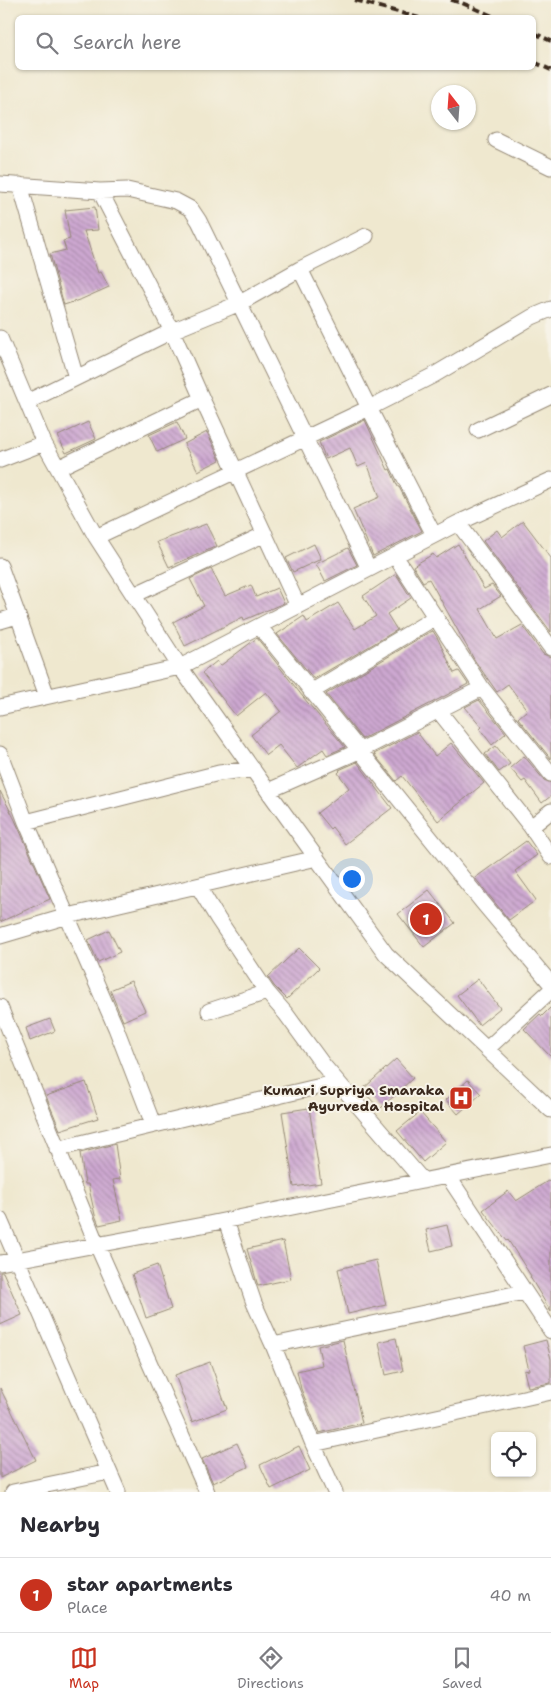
<!DOCTYPE html>
<style>
body{margin:0;font-family:"Shantell Sans",sans-serif;background:#f2f2f3;color:#2b2b33}
.controls{position:absolute;right:15px;bottom:15px;display:grid;overflow:hidden;border-radius:8px;box-shadow:0 1px 4px #0004}
.controls button{width:45px;height:45px;display:grid;place-items:center;padding:0;border:0;border-bottom:1px solid #e1e1e2;background:#fff;color:#2b2b33;font:25px sans-serif}
.compass{position:absolute;left:431px;top:85px;width:45px;height:45px;border-radius:50%;background:#fff;box-shadow:0 1px 4px #0004;rotate:343deg}
.you{position:absolute;left:351px;top:878px;width:18px;height:18px;margin:-12px;border:4px solid #fff;border-radius:50%;background:#1a73e8;box-shadow:0 0 0 8px #1a73e833}
.badge{display:grid;place-items:center;width:32px;height:32px;border-radius:50%;background:#c8321e;color:#fff;font-size:16px;font-weight:700}
.pin{position:absolute;translate:-50% -50%;border:2px solid #fff;box-shadow:0 1px 5px #0006}
.list{margin:0;padding:0;list-style:none}
h2{display:flex;justify-content:space-between;align-items:center;height:65px;margin:0;padding:0 20px;font-size:21px}
h2 small{font-size:16px;font-weight:400;color:#7c7c81}
.list li{display:grid;grid-template-columns:32px 1fr auto;gap:15px;align-items:center;box-sizing:border-box;height:75px;padding:0 20px;border-top:1px solid #e1e1e2}
.list b{display:block;font-size:19px;white-space:nowrap}
.list p{margin:0;font-size:16px;white-space:nowrap;color:#7c7c81}
.list em{font-size:16px;font-style:normal;color:#7c7c81}
.icon{flex:none;width:28px;height:28px;fill:none;stroke:currentColor;stroke-width:2;stroke-linecap:round;stroke-linejoin:round}
.map{position:relative;flex:none;width:551px;height:1492px;overflow:hidden}
.search{position:absolute;background:#fff;box-shadow:0 1px 4px #0004;left:15px;right:15px;top:15px;height:55px;display:flex;align-items:center;gap:12px;box-sizing:border-box;padding:0 18px;border-radius:8px;color:#7c7c81;font-size:19px}
.sheet{height:140px;background:#fff}
nav{display:flex;justify-content:space-around;align-items:center;box-sizing:border-box;height:70px;border-top:1px solid #e1e1e2;background:#fff;font-size:14px;color:#7c7c81}
nav a{display:grid;justify-items:center;gap:2px}
nav .on{color:#c8321e}
.map>svg:first-child{display:block}
.building{fill:url(#building-back-hatch)}
.lines{fill:none;stroke-linecap:round;stroke-linejoin:round}
.street-casing{stroke:#958976;stroke-width:17}
.street{stroke:#fff;stroke-width:15}
.rail{stroke:#3b2a1e;stroke-width:4;stroke-dasharray:8 4;stroke-linecap:butt}
.labels{text-anchor:middle;dominant-baseline:central;stroke-width:4;stroke-linejoin:round;paint-order:stroke}
.poi-label{font-size:14px;font-weight:bold;fill:#3b2a1e;stroke:#f7f3e8;text-anchor:end}
</style>
<div class="map">
<svg width="551" height="1492" viewBox="0 0 551 1492">
<defs>
<pattern id="building-back-hatch" width="6" height="6" patternUnits="userSpaceOnUse" patternTransform="scale(1.25)"><rect width="6" height="6" fill="#cda8d1"/><path d="M-1 5l2 2M0 0l6 6M5-1l2 2" fill="none" stroke="#a889a9"/></pattern>
</defs>
<rect width="100%" height="100%" fill="#f7f3e8"/>
<filter id="ink" filterUnits="userSpaceOnUse"><feTurbulence type="fractalNoise" baseFrequency=".02" numOctaves="2"/><feDisplacementMap in="SourceGraphic" scale="10" xChannelSelector="R" yChannelSelector="G"/><feConvolveMatrix kernelMatrix="1 2 1 2 8 2 1 2 1" color-interpolation-filters="sRGB"/></filter>
<filter id="wash" filterUnits="userSpaceOnUse"><feTurbulence type="fractalNoise" baseFrequency=".0096" numOctaves="4" result="noise"/><feDisplacementMap in="SourceGraphic" scale="20" xChannelSelector="R" yChannelSelector="G"/><feGaussianBlur stdDeviation="1.12" result="paint"/><feColorMatrix in="noise" values="0 0 0 0 0 0 0 0 0 0 0 0 0 0 0 0 0 1.4 0 .05"/><feComposite in="paint" operator="in"/></filter>
<g filter="url(#wash)">
<rect width="100%" height="100%" fill="#efe8cf"/>
<g id="blocks">
<path class="building" d="M95,207L98,230L84,231L98,273L101,272L109,287L82,299L64,305L50,254L66,250L63,241L70,239L65,210Z
M365,420L388,470L390,469L398,487H399L422,531L373,556L353,509L380,497L367,463L358,467L350,448L326,459L319,442Z
M88,422L96,439L66,453L58,436Z
M177,422L185,439L157,452L149,435Z
M207,432L220,460L198,471L184,444Z
M523,521L551,558V632L483,541L497,530L502,537Z
M206,524L217,546L169,567L157,542Z
M314,544L321,559L293,572L286,558Z
M458,544L484,589L492,585L501,596L480,609L497,639L522,625L543,654L551,657V759L518,718L527,710L508,684L497,692L490,682L475,661L429,579L423,582L413,566L433,554L436,558Z
M348,548L357,565L325,581L316,564Z
M211,569L225,596L251,585L256,597L277,588L284,603L244,620L243,617L185,646L173,622L204,606L190,579Z
M396,574L411,598L387,614L397,630L314,679L277,634L304,616L307,622L338,603L355,629L376,616L363,596Z
M433,631L438,639L454,673L459,671L468,684L362,739L326,694L426,634Z
M257,638L303,697L345,747L327,755L323,749L297,768L279,745L266,755L251,735L281,711L266,692L236,716L202,673L217,661L220,666Z
M479,700L506,733L492,745L480,729L482,727L465,707Z
M417,732L435,756L451,743L484,783L438,821L402,776L396,781L374,754Z
M496,746L510,764L499,772L485,754Z
M524,756L544,780L551,783V796L542,803L525,780L522,782L510,768Z
M357,762L392,808L345,844L332,827L330,829L317,813L349,788L338,773L340,771L339,770Z
M0,791L15,820L50,899L0,922Z
M526,841L537,855L515,871L536,900L509,920L475,878Z
M429,890L455,923L424,947L398,914Z
M109,930L120,952L98,962L88,940Z
M299,948L319,968L287,999L274,986L268,977Z
M478,979L500,1008L479,1025L457,995Z
M131,981L145,1011L123,1021L110,990Z
M551,1007V1057L524,1029L540,1014L542,1016Z
M50,1019L55,1031L30,1041L26,1028Z
M396,1059L413,1078L380,1109L362,1090Z
M468,1080L481,1094L458,1114L446,1100Z
M86,1082L98,1118L60,1130L46,1096Z
M309,1108L321,1183L294,1187L282,1112Z
M420,1112L446,1142L423,1162L397,1131Z
M115,1144L120,1179L113,1180L122,1220L99,1225L95,1215L88,1184H85L80,1153Z
M551,1179V1312L530,1277L531,1276L508,1240L507,1241L483,1210L508,1191L516,1201Z
M447,1225L452,1246L431,1251L426,1230Z
M283,1241L291,1279L258,1286L247,1249Z
M376,1260L386,1305L348,1314L338,1269Z
M157,1265L171,1309L146,1318L132,1274Z
M0,1272H3L22,1315L0,1325Z
M396,1338L403,1371L386,1375L379,1342Z
M343,1340L362,1423L319,1433L301,1389L297,1371L322,1365L318,1346Z
M546,1340L551,1359V1383L528,1387L524,1371L529,1370L523,1346Z
M210,1362L227,1409L192,1422L175,1375Z
M0,1388L36,1460L0,1478Z
M237,1443L248,1467L213,1483L202,1459Z
M299,1446L310,1470L271,1489L260,1465Z"/>
</g>
</g>
<g filter="url(#ink)">
<use href="#blocks" fill-opacity="0" stroke="#958976" stroke-width="1"/>
<g class="lines">
<g class="street-casing">
<path id="street" d="M496,140L551,167
M0,184L100,191L127,190L176,201L191,209L199,221L369,569
M20,185L76,378
M100,191L172,331L202,399L298,606
M300,269L369,408L434,535
M0,338L44,443L96,537L180,667L268,791L386,954L551,1110
M27,402L172,331L240,303L300,269L366,236
M478,430L551,395
M0,460L44,443
M58,468L202,399
M458,523L551,648
M96,537L369,408L434,375L532,317L551,309
M395,556L482,688L551,774
M0,566L47,696
M134,595L265,534
M0,621L17,616
M259,626L483,903L551,984
M311,692L436,617
M0,707L180,667L458,523L551,480
M438,710L531,827L551,857
M0,754L26,822L116,1028L153,1124
M268,791L359,751L482,688
M26,822L219,773L253,769
M531,827L551,811
M198,886L218,919L267,992L286,1014L324,1066L423,1181
M0,936L68,916L317,858
M0,1007L97,1245L207,1492
M209,1011L267,992
M487,1049L551,990
M57,1149C150,1125 245,1104 338,1082
M448,1176L551,1331
M0,1220L118,1492
M226,1221L254,1303L273,1345L313,1444L335,1492
M0,1263L208,1224L551,1155
M273,1345L524,1292
M313,1444L551,1392
M13,1492L109,1472"/>
</g>
<use href="#street" class="street"/>
<path class="rail" d="M355,0L419,18
M451,0L462,3L497,18
M534,33L551,41
M534,62L551,70"/>
</g>
</g>
<defs>
<g id="hospital-square" transform="scale(1.25)"><rect x="-9" y="-9" width="18" height="18" rx="4" fill="#c8321e" stroke="#f7f3e8"/><path d="M-5-5h3v3.5h4V-5h3V5h-3V1.5h-4V5h-3Z" fill="#fff"/></g>
</defs>
<g fill-rule="evenodd">
<use href="#hospital-square" x="461" y="1098"/>
</g>
<g class="labels">
<g class="poi-label">
<text x="444" y="1090">Kumari Supriya Smaraka<tspan x="444" dy="16">Ayurveda Hospital</tspan></text>
</g>
</g>
</svg>
<div class="controls">
<button><svg class="icon" aria-label="locate" viewBox="0 0 24 24"><circle cx="12" cy="12" r="6"/><path d="M12 2v4M12 18v4M2 12h4M18 12h4"/></svg></button>
</div>
<svg class="compass" viewBox="-18 -18 36 36"><path d="M0-13l5 13h-10z" fill="#e53935"/><path d="M0 13l5-13h-10z" fill="#7c7c81"/></svg>
<div class="you"></div>
<div class="pin badge" style="left:426px;top:919px">1</div>
<div class="search"><svg class="icon" aria-label="search" viewBox="0 0 24 24"><circle cx="10" cy="10" r="6"/><path d="M15 15l6 6"/></svg>Search here</div>
</div>
<section class="sheet">
<h2>Nearby<small></small></h2>
<ul class="list">
<li><span class="badge">1</span><div><b>star apartments</b><p>Place</p></div><em>40 m</em></li>
</ul>
</section>
<nav>
<a class="on"><svg class="icon" aria-label="map" viewBox="0 0 24 24"><path d="M3 6l6-2 6 2 6-2v14l-6 2-6-2-6 2zM9 4v14M15 6v14"/></svg>Map</a>
<a><svg class="icon" aria-label="directions" viewBox="0 0 24 24"><path d="M12 3l9 9-9 9-9-9zM9 14v-3h6M13 9l2 2-2 2"/></svg>Directions</a>
<a><svg class="icon" aria-label="saved" viewBox="0 0 24 24"><path d="M7 4h10v16l-5-4-5 4z"/></svg>Saved</a>
</nav>
